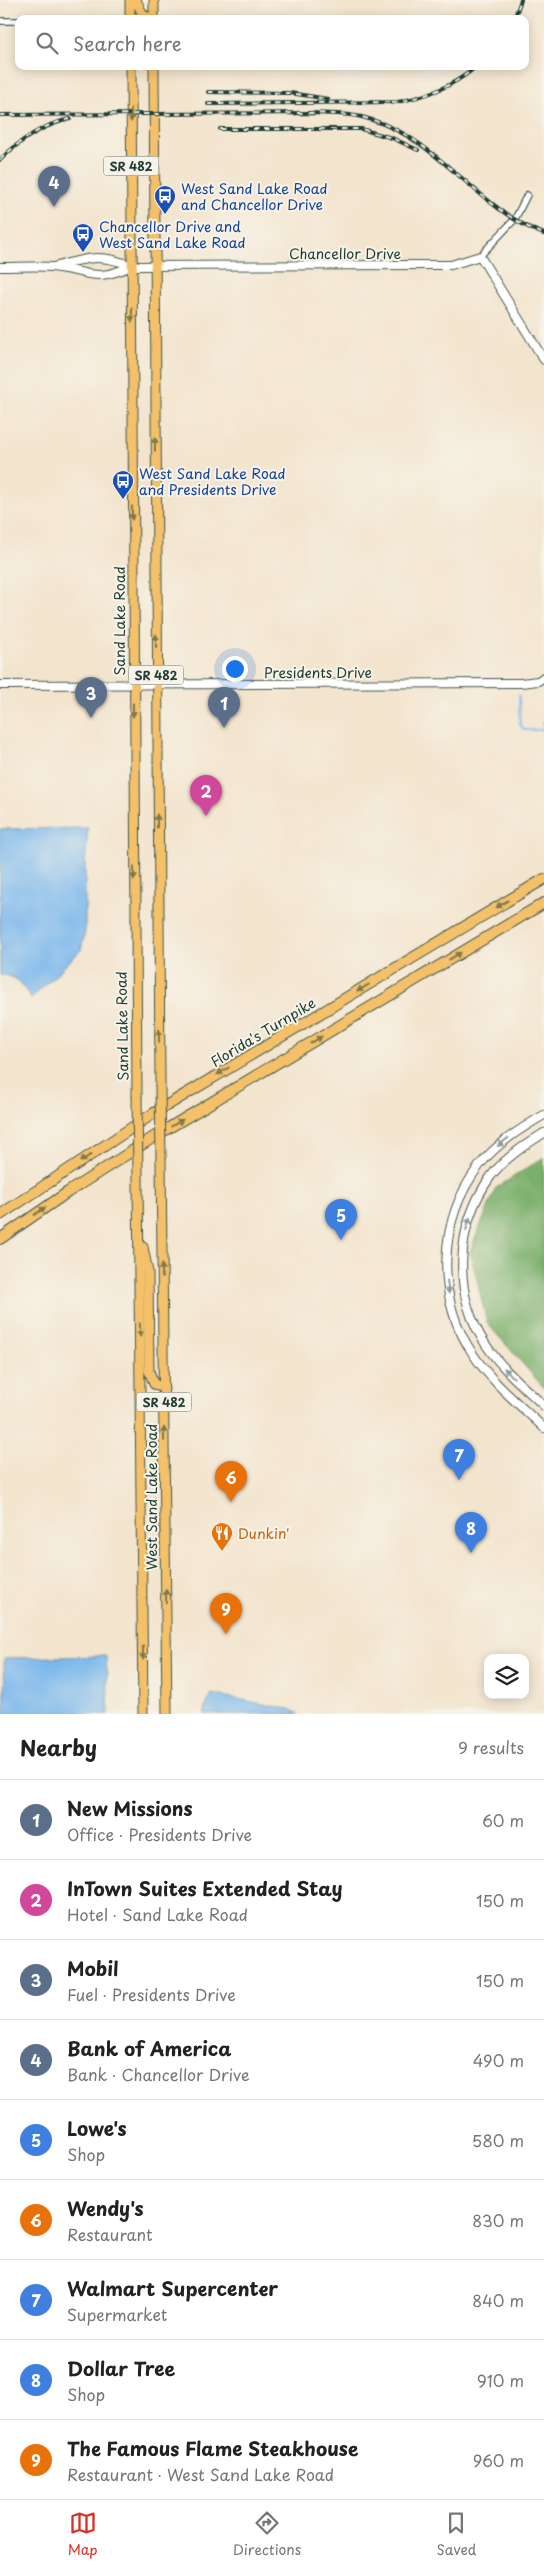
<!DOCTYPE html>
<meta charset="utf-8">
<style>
body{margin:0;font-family:"Playpen Sans",sans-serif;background:#f2f2f2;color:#222}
.controls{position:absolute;right:15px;bottom:15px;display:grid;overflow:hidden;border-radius:10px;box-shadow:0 2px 12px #0003}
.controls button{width:45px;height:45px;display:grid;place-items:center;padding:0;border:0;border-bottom:1px solid #e0e0e0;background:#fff;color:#222;font:25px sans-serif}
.you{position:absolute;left:234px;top:668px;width:18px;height:18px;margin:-12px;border:4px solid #fff;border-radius:50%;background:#1a73e8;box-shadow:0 0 0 8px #1a73e833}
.badge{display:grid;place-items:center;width:32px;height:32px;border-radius:50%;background:#d93025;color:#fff;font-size:16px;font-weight:700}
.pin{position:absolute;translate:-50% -41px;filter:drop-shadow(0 1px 2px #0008)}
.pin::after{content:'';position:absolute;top:26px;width:18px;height:15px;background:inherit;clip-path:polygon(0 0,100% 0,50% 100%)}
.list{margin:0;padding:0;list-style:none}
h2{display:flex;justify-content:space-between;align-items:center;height:65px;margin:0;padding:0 20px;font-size:21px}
h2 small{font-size:16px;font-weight:400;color:#767676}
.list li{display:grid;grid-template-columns:32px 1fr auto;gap:15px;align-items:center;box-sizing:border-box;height:80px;padding:0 20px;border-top:1px solid #e0e0e0}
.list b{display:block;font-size:19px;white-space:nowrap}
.list p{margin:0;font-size:16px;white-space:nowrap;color:#767676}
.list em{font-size:16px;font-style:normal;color:#767676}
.icon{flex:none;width:28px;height:28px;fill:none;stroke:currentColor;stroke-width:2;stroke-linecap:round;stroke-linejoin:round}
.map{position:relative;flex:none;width:544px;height:1714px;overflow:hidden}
.search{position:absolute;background:#fff;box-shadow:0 2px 12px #0003;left:15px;right:15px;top:15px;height:55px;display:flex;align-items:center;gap:12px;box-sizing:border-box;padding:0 18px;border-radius:10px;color:#767676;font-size:19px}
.sheet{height:785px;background:#fff}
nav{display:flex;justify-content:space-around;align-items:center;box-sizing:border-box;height:70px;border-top:1px solid #e0e0e0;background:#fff;font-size:14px;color:#767676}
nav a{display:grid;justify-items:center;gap:2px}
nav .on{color:#d93025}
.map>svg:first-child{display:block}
.forest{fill:#7aaf6b;stroke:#4c7650}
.water{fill:#7ab7ec;stroke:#4c7a90}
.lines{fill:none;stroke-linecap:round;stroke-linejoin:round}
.stream{stroke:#7ab7ec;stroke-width:2}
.minor-casing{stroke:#3f564b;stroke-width:8}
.tertiary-casing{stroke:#3f564b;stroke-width:10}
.primary-casing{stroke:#3f564b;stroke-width:11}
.motorway-casing{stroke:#3f564b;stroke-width:12}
.minor{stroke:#fff;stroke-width:5.5}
.tertiary{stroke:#fff;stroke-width:8}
.primary{stroke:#f4c16a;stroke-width:9}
.motorway{stroke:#f4c16a;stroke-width:10}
.rail-casing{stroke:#1f3d34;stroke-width:4}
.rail{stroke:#f7f3e8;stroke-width:2;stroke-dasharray:5.5;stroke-linecap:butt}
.primary-bridge-casing{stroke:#3f564b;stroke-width:11;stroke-linecap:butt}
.primary-bridge{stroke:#f4c16a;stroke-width:9}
.oneway{fill:#7f784c}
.oneway2{fill:#8f9e9a}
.labels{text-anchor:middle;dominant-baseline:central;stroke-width:4;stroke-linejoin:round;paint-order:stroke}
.shield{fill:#f7f3e8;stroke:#60746a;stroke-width:1}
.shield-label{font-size:12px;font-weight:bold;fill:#1f3d34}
.transit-label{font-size:14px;fill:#164399;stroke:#f7f3e8;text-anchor:start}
.street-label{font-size:14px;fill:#1f3d34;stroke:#f7f3e8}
.food-label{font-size:14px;fill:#c56008;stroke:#f7f3e8;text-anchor:start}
</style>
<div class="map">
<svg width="544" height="1714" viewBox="0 0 544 1714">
<rect width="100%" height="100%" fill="#f7f3e8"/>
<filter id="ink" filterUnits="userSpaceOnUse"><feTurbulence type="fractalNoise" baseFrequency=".02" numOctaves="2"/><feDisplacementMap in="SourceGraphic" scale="10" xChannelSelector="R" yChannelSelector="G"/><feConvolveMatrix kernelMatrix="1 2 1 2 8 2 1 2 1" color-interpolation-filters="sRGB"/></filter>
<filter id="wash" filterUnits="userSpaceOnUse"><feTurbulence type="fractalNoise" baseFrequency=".0096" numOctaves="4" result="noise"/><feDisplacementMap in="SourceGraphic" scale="20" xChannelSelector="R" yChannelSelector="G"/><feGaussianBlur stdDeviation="1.12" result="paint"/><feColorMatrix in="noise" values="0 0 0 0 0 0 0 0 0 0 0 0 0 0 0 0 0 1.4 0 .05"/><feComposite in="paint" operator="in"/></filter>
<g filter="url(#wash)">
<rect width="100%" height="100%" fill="#f3e4cd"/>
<path class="forest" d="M544,1157V1388L487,1323L470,1251L496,1188Z"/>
<path class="water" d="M88,828L85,866V932L81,950L31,999C22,984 19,976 0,975V829Z
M106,1656L109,1714H5L4,1658Z
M212,1694L289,1709L299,1714H205L204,1709Z"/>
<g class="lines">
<path class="stream" d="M519,696L520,725L525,730H544
M543,730V722"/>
</g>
</g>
<g filter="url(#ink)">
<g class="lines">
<g class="minor-casing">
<path id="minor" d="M0,21H19
M480,256L515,219L527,195"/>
</g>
<g class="tertiary-casing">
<path id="tertiary" d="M0,267C17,267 35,266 51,267C88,270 93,284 131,266L435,265H451L480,256L544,360
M54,267C85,258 101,253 131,266
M0,685L521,683L538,681L544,677
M544,1115C520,1129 496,1144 479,1166C438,1220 435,1298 473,1354C492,1383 520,1405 544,1428
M544,1133C525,1145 505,1158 491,1176C455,1226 452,1294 486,1345C502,1369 524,1387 544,1406"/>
</g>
<g class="primary-casing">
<path id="primary" d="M130,0V19
M136,0L142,13L150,19
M154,0V19
M131,66L137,1095
M154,66L160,1085
M161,1160L167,1714
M138,1176L143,1714
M143,1247L148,1272L149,1371L154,1384L164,1389"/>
</g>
<g class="motorway-casing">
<path id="motorway" d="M0,1215L151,1115L544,879
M0,1239L68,1192L157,1135L544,903"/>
</g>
<use href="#minor" class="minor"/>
<use href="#tertiary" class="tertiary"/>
<use href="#primary" class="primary"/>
<use href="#motorway" class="motorway"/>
<g class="rail-casing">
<path id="rail" d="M514,19L521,0
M208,92L290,93L328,99
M392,103C425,97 451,88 477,66
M208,104L398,102
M0,115L311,113C331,114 352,113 372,120C439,140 479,210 544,234
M220,129H361L392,138L418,150
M0,160C20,140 42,125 70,119"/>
</g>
<use href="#rail" class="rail"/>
<g class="primary-bridge-casing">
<path id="primary-bridge" d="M160,1085L161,1160
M137,1095L138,1176"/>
</g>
<use href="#primary-bridge" class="primary-bridge"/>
</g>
<defs><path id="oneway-solid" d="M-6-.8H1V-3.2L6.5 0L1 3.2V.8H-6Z" transform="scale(1.25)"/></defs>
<g class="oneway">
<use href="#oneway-solid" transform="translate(131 115) rotate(90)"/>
<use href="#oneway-solid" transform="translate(132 315) rotate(90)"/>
<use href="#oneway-solid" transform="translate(155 444) rotate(-90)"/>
<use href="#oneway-solid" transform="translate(132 513) rotate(90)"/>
<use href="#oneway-solid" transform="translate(156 641) rotate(-90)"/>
<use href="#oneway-solid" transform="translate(133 710) rotate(90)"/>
<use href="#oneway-solid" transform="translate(157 821) rotate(-90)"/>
<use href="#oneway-solid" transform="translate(134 873) rotate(90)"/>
<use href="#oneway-solid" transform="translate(502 904) rotate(149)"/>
<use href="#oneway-solid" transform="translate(455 956) rotate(-31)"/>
<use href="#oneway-solid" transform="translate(363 988) rotate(149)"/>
<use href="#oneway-solid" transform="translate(159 1036) rotate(-91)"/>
<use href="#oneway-solid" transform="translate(316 1040) rotate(-31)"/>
<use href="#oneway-solid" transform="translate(223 1071) rotate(149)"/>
<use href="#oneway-solid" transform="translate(177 1123) rotate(-31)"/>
<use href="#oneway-solid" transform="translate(86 1158) rotate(147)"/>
<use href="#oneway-solid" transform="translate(40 1211) rotate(-34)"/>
<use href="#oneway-solid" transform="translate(162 1271) rotate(-91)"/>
<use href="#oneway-solid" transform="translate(140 1330) rotate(89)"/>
<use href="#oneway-solid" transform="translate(164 1434) rotate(-90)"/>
<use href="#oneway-solid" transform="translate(166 1596) rotate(-90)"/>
<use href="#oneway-solid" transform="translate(143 1653) rotate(89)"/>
</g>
<g class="oneway2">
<use href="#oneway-solid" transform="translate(503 1142) rotate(142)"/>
<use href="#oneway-solid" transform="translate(468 1224) rotate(-73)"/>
<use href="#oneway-solid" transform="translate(448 1287) rotate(82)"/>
<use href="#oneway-solid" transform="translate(509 1373) rotate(-136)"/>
</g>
</g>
<defs>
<g id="bus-pin" transform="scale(1.125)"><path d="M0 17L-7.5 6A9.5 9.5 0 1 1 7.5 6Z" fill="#1a4fb4" stroke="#f7f3e8"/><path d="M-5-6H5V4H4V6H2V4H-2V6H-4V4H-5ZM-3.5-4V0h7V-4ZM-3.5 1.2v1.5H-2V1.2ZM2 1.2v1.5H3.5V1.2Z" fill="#fff"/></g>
<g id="restaurant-pin" transform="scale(1.125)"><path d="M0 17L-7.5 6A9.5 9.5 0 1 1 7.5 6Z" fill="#e8710a" stroke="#f7f3e8"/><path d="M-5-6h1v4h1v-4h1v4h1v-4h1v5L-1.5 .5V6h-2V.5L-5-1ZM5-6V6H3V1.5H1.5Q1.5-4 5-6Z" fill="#fff"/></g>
</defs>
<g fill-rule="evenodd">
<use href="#bus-pin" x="165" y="196"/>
<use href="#bus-pin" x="83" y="234"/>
<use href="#bus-pin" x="123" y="481"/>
<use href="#restaurant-pin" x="222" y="1533"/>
</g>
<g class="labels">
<g class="shield">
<rect x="103.5" y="156.5" width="55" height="19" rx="4"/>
<rect x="128.5" y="665.5" width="55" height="19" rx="4"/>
<rect x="136.5" y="1392.5" width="55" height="19" rx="4"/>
</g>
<g class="shield-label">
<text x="131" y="166">SR 482</text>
<text x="156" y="675">SR 482</text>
<text x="164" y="1402">SR 482</text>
</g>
<g class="transit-label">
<text x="181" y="188">West Sand Lake Road<tspan x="181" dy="16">and Chancellor Drive</tspan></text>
<text x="99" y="226">Chancellor Drive and<tspan x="99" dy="16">West Sand Lake Road</tspan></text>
<text x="139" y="473">West Sand Lake Road<tspan x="139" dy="16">and Presidents Drive</tspan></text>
</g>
<g class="street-label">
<text x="345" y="253">Chancellor Drive</text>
<text transform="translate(119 621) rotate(-90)">Sand Lake Road</text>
<text x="318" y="672">Presidents Drive</text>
<text transform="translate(122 1026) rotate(-91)">Sand Lake Road</text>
<text transform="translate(263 1032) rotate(-31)">Florida's Turnpike</text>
<text transform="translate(151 1497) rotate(-90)">West Sand Lake Road</text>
</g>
<g class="food-label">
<text x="238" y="1533">Dunkin'</text>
</g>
</g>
</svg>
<div class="controls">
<button><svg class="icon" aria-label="layers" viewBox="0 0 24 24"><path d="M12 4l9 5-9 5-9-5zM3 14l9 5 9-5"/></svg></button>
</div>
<div class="you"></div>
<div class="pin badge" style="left:224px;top:728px;background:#5c6f8a">1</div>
<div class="pin badge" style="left:206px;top:816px;background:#d1479c">2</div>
<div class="pin badge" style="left:91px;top:718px;background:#5c6f8a">3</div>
<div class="pin badge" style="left:54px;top:207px;background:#5c6f8a">4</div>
<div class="pin badge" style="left:341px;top:1240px;background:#3f7fe0">5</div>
<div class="pin badge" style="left:231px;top:1502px;background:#e8710a">6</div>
<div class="pin badge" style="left:459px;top:1480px;background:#3f7fe0">7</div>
<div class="pin badge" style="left:471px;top:1553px;background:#3f7fe0">8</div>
<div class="pin badge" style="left:226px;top:1634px;background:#e8710a">9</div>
<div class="search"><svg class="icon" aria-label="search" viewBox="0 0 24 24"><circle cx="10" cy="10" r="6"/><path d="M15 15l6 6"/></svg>Search here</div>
</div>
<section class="sheet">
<h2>Nearby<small>9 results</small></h2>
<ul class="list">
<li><span class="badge" style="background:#5c6f8a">1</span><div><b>New Missions</b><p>Office · Presidents Drive</p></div><em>60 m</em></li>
<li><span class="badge" style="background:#d1479c">2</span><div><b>InTown Suites Extended Stay</b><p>Hotel · Sand Lake Road</p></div><em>150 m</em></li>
<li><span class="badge" style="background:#5c6f8a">3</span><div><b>Mobil</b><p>Fuel · Presidents Drive</p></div><em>150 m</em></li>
<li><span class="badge" style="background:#5c6f8a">4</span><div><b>Bank of America</b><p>Bank · Chancellor Drive</p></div><em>490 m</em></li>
<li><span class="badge" style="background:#3f7fe0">5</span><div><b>Lowe's</b><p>Shop</p></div><em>580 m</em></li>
<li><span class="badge" style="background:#e8710a">6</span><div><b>Wendy's</b><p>Restaurant</p></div><em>830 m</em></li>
<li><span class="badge" style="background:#3f7fe0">7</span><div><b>Walmart Supercenter</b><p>Supermarket</p></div><em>840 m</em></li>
<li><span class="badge" style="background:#3f7fe0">8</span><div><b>Dollar Tree</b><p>Shop</p></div><em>910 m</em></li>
<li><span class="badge" style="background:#e8710a">9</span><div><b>The Famous Flame Steakhouse</b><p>Restaurant · West Sand Lake Road</p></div><em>960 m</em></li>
</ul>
</section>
<nav>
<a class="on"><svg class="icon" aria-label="map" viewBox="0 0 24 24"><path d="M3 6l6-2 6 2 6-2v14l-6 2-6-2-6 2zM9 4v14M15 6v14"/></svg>Map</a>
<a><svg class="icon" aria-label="directions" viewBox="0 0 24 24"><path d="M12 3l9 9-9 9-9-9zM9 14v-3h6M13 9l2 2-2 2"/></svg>Directions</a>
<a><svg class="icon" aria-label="saved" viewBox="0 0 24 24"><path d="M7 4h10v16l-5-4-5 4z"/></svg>Saved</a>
</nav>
